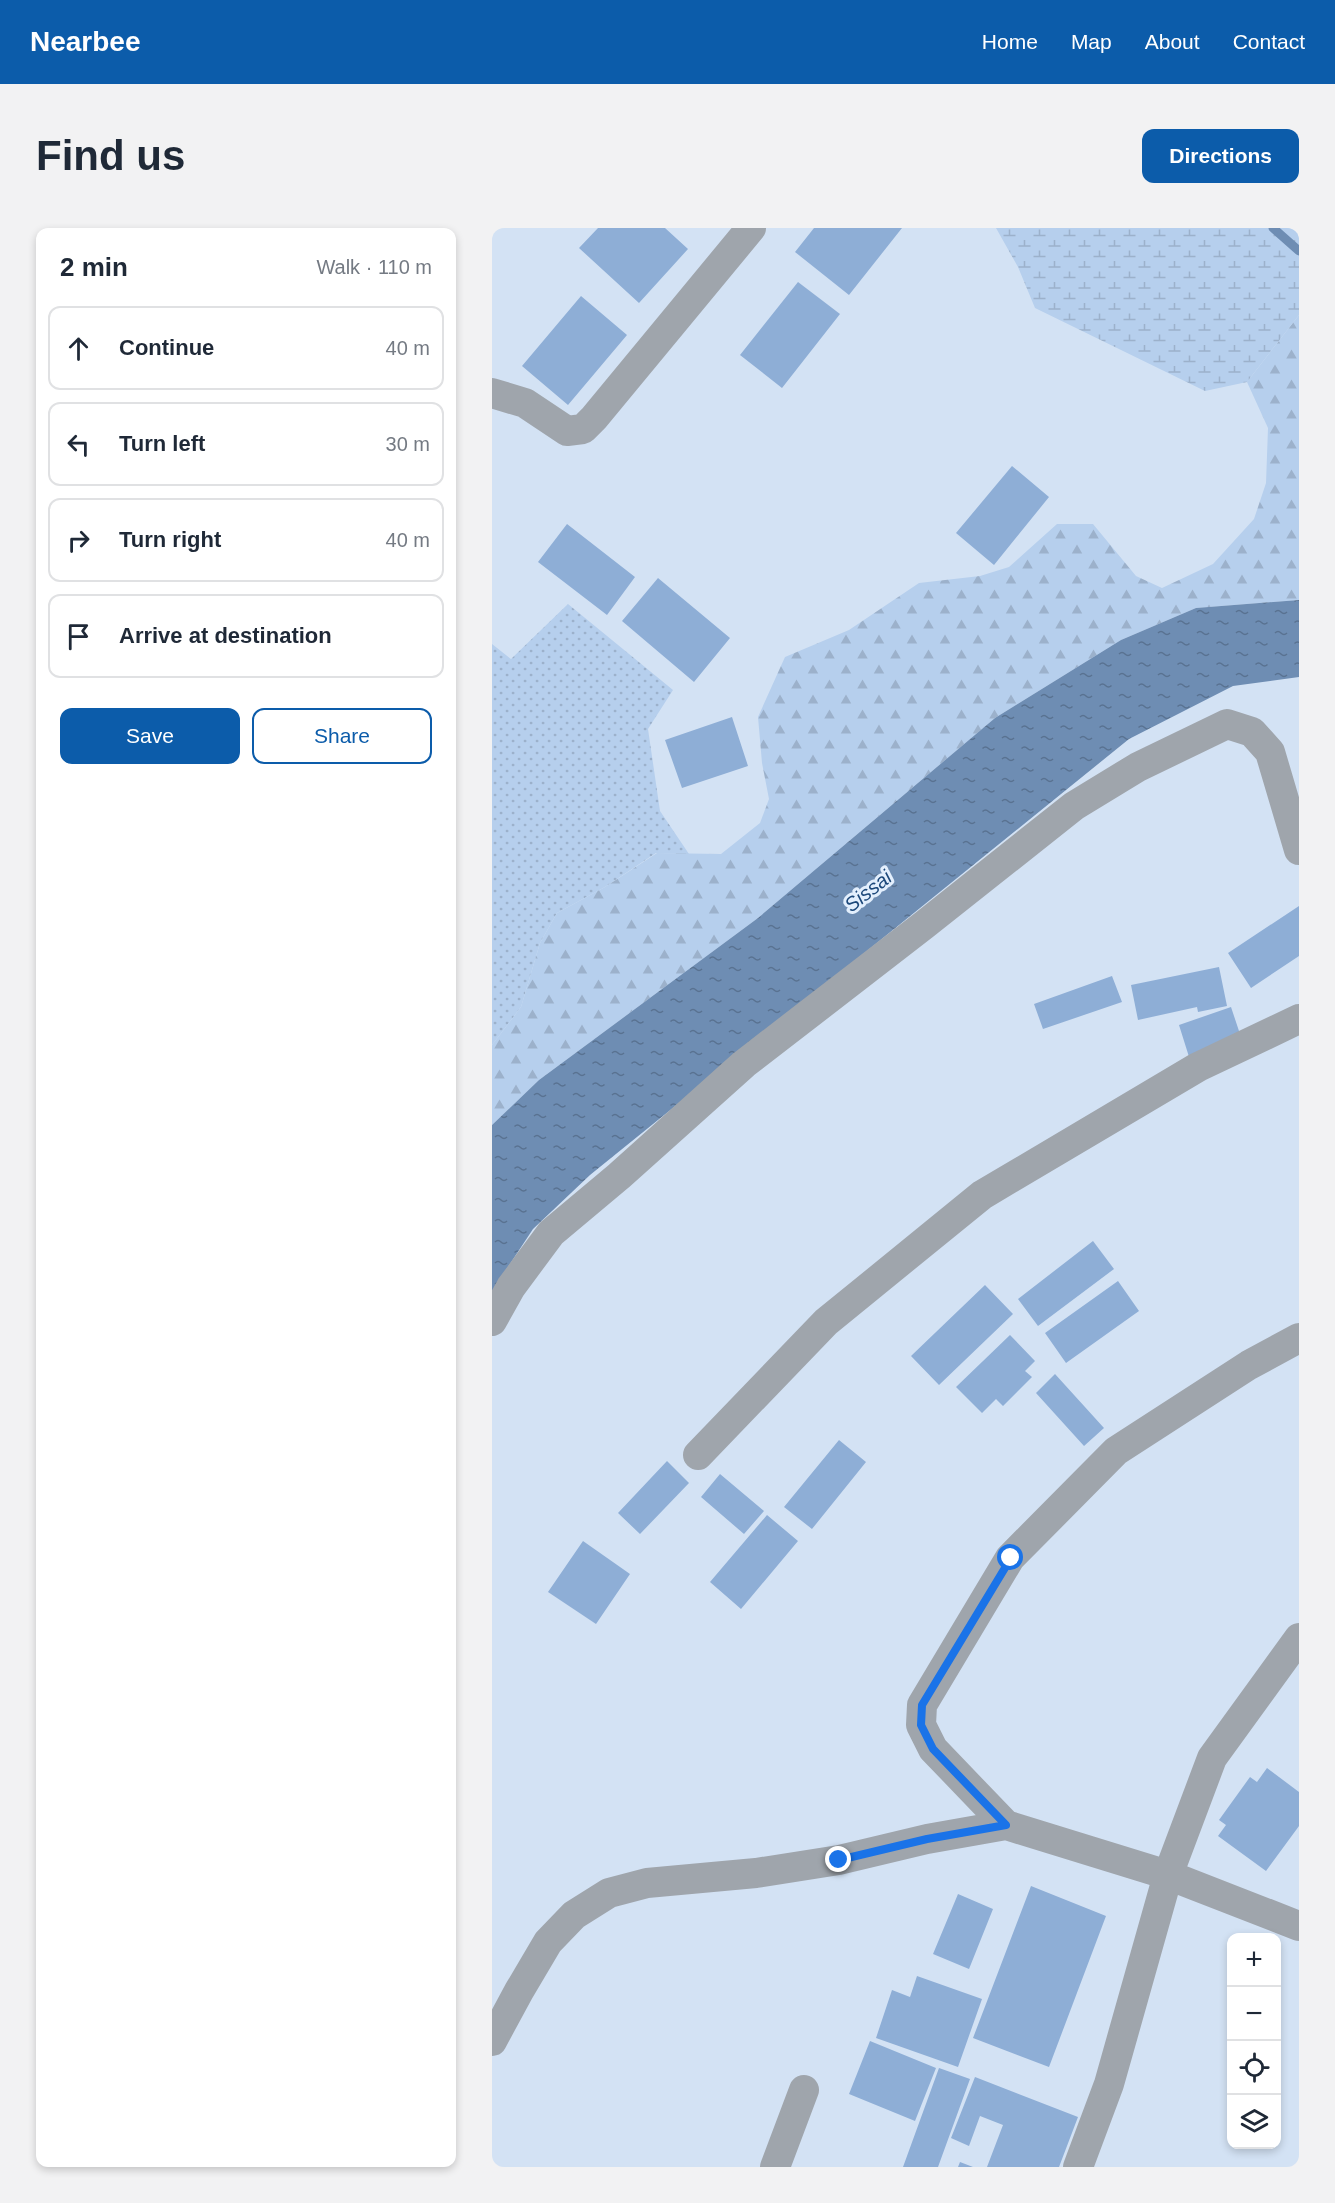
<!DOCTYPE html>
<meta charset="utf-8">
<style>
body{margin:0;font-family:Arial,sans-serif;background:#f2f2f3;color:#1f2937}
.controls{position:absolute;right:18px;bottom:18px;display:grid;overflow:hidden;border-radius:12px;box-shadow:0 3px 9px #0003}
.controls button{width:54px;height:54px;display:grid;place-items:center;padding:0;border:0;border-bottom:2px solid #e0e1e3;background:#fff;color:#1f2937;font:30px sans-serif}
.stop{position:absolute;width:18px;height:18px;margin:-14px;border:4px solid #1a73e8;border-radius:50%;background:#fff}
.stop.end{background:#1a73e8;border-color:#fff;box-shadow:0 2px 6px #0008}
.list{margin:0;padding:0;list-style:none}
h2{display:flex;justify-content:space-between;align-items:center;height:78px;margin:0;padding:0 24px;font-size:26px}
h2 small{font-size:20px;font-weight:400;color:#747a83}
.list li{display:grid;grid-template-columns:39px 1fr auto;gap:18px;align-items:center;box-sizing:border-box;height:84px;margin:0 12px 12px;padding:0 12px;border:2px solid #e0e1e3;border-radius:12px}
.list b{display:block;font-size:22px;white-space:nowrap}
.list em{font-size:20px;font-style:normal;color:#747a83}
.actions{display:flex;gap:12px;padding:18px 24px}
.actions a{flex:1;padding:14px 0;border:2px solid #0c5caa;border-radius:12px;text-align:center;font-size:21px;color:#0c5caa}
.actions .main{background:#0c5caa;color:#fff}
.icon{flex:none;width:33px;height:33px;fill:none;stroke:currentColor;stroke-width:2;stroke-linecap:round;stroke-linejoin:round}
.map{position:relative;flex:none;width:807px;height:1939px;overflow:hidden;border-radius:12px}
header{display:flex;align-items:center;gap:36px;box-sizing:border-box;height:84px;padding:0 30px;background:#0c5caa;color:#fff}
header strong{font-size:28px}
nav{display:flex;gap:33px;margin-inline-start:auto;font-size:21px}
.intro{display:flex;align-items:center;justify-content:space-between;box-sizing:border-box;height:144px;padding:0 36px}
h1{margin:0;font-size:42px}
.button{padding:15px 27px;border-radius:12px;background:#0c5caa;color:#fff;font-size:21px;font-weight:700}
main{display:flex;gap:36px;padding:0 36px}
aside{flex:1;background:#fff;border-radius:12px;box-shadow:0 3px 9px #0003}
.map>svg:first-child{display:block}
.grass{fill:url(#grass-dots)}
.forest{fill:url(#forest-firs)}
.wetland{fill:url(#wetland-marsh)}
.water{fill:url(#water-ripples)}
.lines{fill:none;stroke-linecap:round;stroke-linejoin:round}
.stream{stroke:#6e8db3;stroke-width:9}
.building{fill:#8eaed6}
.minor{stroke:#9fa5ac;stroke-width:30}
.route{stroke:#1a73e8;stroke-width:8}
.labels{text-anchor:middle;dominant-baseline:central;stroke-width:6;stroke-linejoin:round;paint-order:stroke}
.water-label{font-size:20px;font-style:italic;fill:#1c487a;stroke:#e3effd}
</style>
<header>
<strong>Nearbee</strong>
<nav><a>Home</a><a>Map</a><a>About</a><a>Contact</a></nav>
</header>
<div class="intro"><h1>Find us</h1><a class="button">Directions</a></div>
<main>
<aside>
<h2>2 min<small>Walk · 110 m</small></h2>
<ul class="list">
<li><svg class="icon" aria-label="ahead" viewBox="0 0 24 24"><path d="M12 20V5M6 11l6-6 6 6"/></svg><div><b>Continue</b></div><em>40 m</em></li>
<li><svg class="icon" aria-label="left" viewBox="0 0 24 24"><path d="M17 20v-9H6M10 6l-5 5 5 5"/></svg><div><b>Turn left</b></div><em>30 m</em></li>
<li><svg class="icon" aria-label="right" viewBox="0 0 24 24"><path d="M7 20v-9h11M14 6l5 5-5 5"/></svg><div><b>Turn right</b></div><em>40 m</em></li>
<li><svg class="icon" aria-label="arrive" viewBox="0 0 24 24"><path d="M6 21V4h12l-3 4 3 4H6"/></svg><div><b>Arrive at destination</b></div></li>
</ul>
<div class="actions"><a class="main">Save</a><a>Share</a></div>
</aside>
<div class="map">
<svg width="807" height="1939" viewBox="0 0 807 1939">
<defs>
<pattern id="grass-dots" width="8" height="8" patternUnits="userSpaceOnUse" patternTransform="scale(1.5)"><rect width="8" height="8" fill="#b6cfed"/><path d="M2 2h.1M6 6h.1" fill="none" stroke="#9cb1cb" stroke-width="1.8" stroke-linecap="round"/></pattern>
<pattern id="forest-firs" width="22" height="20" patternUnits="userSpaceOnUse" patternTransform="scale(1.5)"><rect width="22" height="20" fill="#b6cfed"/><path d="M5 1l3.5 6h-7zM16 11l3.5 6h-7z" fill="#9cb1cb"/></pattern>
<pattern id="wetland-marsh" width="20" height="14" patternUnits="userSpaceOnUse" patternTransform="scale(1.5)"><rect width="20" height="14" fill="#b6cfed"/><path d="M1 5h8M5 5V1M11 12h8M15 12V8" fill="none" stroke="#9cb1cb"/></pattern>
<pattern id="water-ripples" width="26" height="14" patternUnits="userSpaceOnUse" patternTransform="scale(1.5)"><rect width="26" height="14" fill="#6e8db3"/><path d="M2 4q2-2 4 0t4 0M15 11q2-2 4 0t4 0" fill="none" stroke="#597291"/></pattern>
</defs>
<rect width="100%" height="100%" fill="#d3e2f4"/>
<path class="grass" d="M76,376L181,462L156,501L168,583L197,626L164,625L113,659L65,685L48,715L29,779L0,817V416L19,431Z"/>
<path class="forest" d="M807,87V372L704,380L629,412L503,490L266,690L47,852L0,897V817L29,779L48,715L65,685L113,659L165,625L229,626L268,595L277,571L270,535L266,489L293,429L357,402L427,355L488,348L517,339L565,296H601L644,348L670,360L721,336L762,291L774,255L776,200L755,154Z"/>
<path class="wetland" d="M504,0H807V87L755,154L713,163L543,80L526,39Z"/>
<path class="water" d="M807,372V449L741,458L637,511L98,947L41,1001L8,1051L0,1066V897L47,852L266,690L503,490L629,412L704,380Z"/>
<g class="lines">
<path class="stream" d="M781,0L807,23"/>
</g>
<path class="building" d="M106,0H173L196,21L147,75L87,20Z
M322,0H410L357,67L303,24Z
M306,54L348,86L290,160L248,127Z
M89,68L135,107L76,177L30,138Z
M520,238L557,269L502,337L464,305Z
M75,296L143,349L115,387L46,334Z
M166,350L238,410L202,454L130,393Z
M240,489L256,538L190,560L173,512Z
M807,678V728L759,760L736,725Z
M727,739L735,778L706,784L705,779L646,792L639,757Z
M620,748L630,774L551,801L542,776Z
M739,779L751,815L698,832L687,797Z
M601,1013L622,1041L546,1098L526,1071Z
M626,1053L647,1083L574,1135L553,1105Z
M493,1057L521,1086L447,1157L419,1128Z
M518,1107L543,1133L533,1143L540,1149L511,1178L504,1171L490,1185L464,1159Z
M563,1146L612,1200L592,1218L544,1165Z
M347,1212L374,1234L320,1301L292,1279Z
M175,1233L197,1255L148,1306L126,1285Z
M228,1246L272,1283L252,1306L209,1269Z
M275,1287L306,1313L249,1381L218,1354Z
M91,1313L138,1346L104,1396L56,1364Z
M775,1540L807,1564V1598L774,1643L726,1608L734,1597L727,1592L758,1549L765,1554Z
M539,1658L614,1688L557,1839L481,1810Z
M466,1666L501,1681L477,1741L441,1726Z
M425,1748L490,1771L466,1839L384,1810L400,1762L418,1769Z
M378,1813L444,1840L423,1893L357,1866Z
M447,1840L478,1851L446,1939H411Z
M483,1849L586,1889L567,1939H495L511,1897L488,1888L477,1918L459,1910Z
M468,1934L481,1939H466Z"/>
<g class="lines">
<path class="minor" d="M0,165L33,175L75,203L91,201L102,190L259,0
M0,1093L19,1059L59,1005L127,948L252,836L432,697L582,578L646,539L735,496L760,504L778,524L807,622
M807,1110L757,1137L624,1223L518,1330L430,1477L429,1497L441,1521L514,1597L676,1647L807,1698
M206,1227L334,1094L490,967L706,839L807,791
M0,1813L27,1763L56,1714L82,1687L117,1665L155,1655L264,1645L347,1632L435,1611L514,1597
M283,1939L312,1862
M586,1939L617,1856L676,1647L720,1530L807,1410"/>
</g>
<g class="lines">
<path class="route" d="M347,1632L435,1611L514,1597L441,1521L429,1497L430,1477L519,1330"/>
</g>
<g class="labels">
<g class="water-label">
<text transform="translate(376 663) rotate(-38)">Sissai</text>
</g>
</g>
</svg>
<div class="controls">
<button>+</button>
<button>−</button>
<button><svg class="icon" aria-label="locate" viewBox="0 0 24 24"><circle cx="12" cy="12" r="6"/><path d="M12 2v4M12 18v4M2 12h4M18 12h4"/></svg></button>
<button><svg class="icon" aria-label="layers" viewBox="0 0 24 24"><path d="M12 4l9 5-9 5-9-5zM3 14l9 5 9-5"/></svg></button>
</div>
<div class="stop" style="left:519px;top:1330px"></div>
<div class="stop end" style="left:347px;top:1632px"></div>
</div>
</main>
